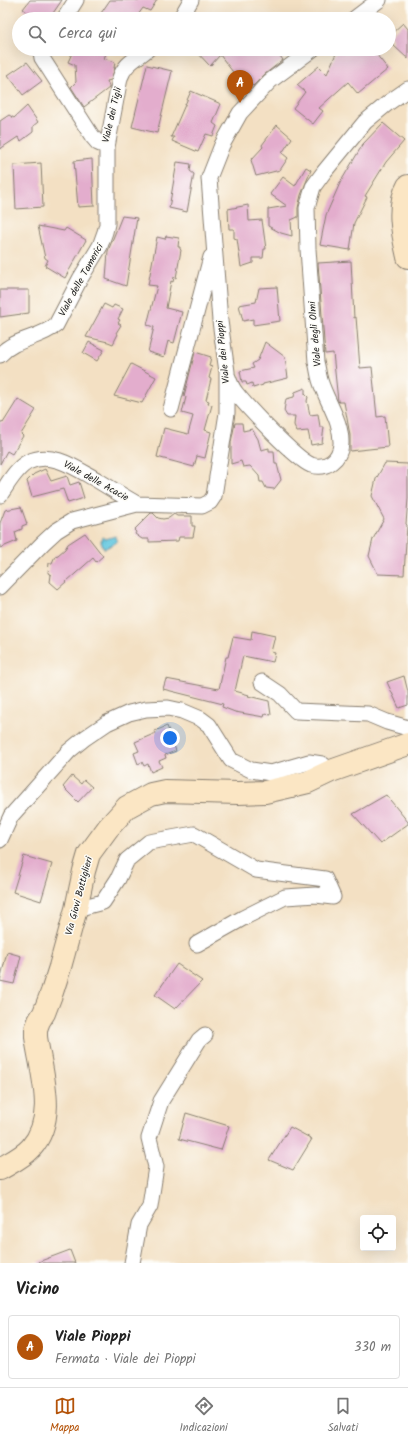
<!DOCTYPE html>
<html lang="it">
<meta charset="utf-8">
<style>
body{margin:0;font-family:Kalam,sans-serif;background:#f2f2f2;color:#222}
.controls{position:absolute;right:12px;bottom:12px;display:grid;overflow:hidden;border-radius:4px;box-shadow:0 4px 16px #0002}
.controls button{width:36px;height:36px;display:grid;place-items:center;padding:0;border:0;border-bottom:1px solid #e0e0e0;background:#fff;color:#222;font:20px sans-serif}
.you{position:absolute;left:170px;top:738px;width:14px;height:14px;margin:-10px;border:3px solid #fff;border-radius:50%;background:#1a73e8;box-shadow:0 0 0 6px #1a73e833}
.badge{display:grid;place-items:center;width:26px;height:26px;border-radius:50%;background:#b45309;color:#fff;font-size:13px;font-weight:700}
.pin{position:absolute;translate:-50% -33px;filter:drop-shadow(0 1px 2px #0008)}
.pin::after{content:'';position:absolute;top:21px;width:14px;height:12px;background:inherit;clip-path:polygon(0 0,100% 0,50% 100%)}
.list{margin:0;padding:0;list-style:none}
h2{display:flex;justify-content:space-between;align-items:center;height:52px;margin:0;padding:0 16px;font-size:17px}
h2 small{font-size:13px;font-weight:400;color:#767676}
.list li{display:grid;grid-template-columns:26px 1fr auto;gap:12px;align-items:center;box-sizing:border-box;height:64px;margin:0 8px 8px;padding:0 8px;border:1px solid #e0e0e0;border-radius:4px}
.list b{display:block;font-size:15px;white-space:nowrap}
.list p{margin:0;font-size:13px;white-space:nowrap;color:#767676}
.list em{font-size:13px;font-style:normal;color:#767676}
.icon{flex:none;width:22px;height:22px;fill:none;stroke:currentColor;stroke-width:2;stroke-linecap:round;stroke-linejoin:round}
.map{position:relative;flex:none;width:408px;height:1263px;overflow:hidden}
.search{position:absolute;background:#fff;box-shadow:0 4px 16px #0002;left:12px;right:12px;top:12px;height:44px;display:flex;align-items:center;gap:10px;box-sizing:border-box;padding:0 14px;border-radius:22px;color:#767676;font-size:15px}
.sheet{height:124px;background:#fff}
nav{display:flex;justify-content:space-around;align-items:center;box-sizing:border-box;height:56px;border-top:1px solid #e0e0e0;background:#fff;font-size:11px;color:#767676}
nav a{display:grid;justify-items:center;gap:2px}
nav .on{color:#b45309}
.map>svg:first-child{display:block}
.water{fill:#61c6df;stroke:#3e717e}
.building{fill:#e3adcd}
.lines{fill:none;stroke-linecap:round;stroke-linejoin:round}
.street-casing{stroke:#887e70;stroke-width:17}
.secondary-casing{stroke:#887e70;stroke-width:24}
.street{stroke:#fff;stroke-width:15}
.secondary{stroke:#fbe6c4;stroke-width:22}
.labels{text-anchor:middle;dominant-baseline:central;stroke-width:3;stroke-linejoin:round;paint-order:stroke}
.street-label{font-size:10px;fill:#1c1c1c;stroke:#fdfcf7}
</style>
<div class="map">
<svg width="408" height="1263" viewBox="0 0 408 1263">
<rect width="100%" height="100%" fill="#fdfcf7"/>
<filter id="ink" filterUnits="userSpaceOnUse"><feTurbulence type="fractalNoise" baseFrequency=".025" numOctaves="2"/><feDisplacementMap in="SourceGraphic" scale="8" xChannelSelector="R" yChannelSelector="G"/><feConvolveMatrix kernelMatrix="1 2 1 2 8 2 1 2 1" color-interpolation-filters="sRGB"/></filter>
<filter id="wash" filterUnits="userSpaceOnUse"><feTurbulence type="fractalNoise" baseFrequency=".012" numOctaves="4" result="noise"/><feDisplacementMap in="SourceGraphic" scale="16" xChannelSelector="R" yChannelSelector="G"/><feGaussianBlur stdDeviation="0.9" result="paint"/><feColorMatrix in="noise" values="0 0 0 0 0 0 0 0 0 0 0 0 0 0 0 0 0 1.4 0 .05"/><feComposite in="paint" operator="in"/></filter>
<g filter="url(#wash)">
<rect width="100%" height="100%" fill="#f3e0c3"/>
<path class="water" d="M115,536L117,542L104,549L101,541L102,537L106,539Z"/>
<g id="blocks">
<path class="building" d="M30,0H62L49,19H37L23,9Z
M110,0H157L150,11L143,8L135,19H97Z
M403,23L408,29V59L393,45L391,34Z
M74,49H95L106,54L104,58L115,62L114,68H115L111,80L107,81L109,86V88L84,107L71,87L76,82L75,65L68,62Z
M194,49H275L283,60L265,74L253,86L250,84L245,88L220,55L210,66Z
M338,49H354L357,54L365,49H372L388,69L358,94L348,82L319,108L323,111L313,124L293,108L305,92L297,85L319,66L327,74Z
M27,62L42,81L23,95L8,75Z
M147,65L172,71L157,133L132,127Z
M191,91L221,104L213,123L217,126L213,136L206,134L198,152L172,141L174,137H171Z
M27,106L38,122L33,126V132L21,141L18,137L0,149V121L9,115L14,118Z
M383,123L404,141L386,162L365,196L367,197L354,223L350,250L320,245L326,215L340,183L363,144Z
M277,125L292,138L282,153L288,158L280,170L256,176L251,160L263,147L262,145Z
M92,159L94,206L78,207L74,161Z
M177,162L191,164L190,171L194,174L187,212L169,208Z
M41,163L43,207L16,209L14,165Z
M306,167L311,170L301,195L298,208V217L291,220L292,236L281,233L268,226V209L287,206L270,194L283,177L295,186Z
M248,205L249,221L262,220L266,249H264L263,258H253V263L241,267L237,239L234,238V229H229L228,209Z
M122,216L137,218L126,286L106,279L108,251Z
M38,226L64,231L66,228L86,240L65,278L45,266L48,260L45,258Z
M166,236L179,238L178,247H180V249L181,250L176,278L174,277L173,282L171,281L166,308L182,312L174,343L168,341L164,357L148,352L154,327L147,325L157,286L148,285L157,237L165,239Z
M351,261L354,318L356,317L360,368L372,367L377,417L385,416L388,447L350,451V435L344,402H339L338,401L333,353L325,354L318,263Z
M277,287L280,321L253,325V319L243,321L239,305L256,302L259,288Z
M0,290H29V313L0,317Z
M104,304L112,308L114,305L123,309L118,319L120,320L118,323L121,325L116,333L118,334L113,344L108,342L86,337Z
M89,342L104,350L97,361L83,353Z
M265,342L285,357L288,378L263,384V385L253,388L252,383L247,385L246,382H242L240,371L254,368L252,364L258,360Z
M195,352L211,357L209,366L212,367L209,378L211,379L206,400L209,401L208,404L212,405L205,430L211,432L205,458L197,456L194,467L157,457L164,428L188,434L193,416L182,413L186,397L184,396Z
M131,364L156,377L142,403L114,396Z
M305,388V394L308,397L307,401L310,415L318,414L320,427H324L322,443L311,445L308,431L297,432L294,425L295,416H287L284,411L286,399L294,397L295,392Z
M18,399L36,410L21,434L23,436L12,454L7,451L0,464V421L3,423Z
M235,423H242L243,431L252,429L258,439L261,450L269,448V451H274L275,464H277L281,480L274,489L266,488L263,482H260L259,476L250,466L243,467L241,461L231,464V442Z
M385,463L408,464V499L406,524L407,525L404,575L378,574L369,556L373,539L384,519L372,496L376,479Z
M45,469L51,481L67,476L70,485L79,482L84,498L68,503L63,489L32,497L27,481L34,474Z
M21,507L27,524L22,526V529L15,532L17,541L0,548V523L5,510Z
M151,513H153L158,518L163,519L169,518L174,514L177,516H192V526H195L193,537H179L178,541L149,542V539H142L135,534L136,532L134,530Z
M85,533L103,556L96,562L93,558L58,589L50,582L51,575L48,573L49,563H52L55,556L58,555L65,549L68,544Z
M252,631L275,636L271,652L275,653L273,662L243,656L235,691L249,695L248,696L269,701L271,715L265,714L264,717L235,712L222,707L223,704L163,689L166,679L219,689L226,657H228L233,637L251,640Z
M404,676L408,692V705L399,708L387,682Z
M167,726L176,751L165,755L166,758L159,761L162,767L151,772L148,764L144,766L142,762L138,764L134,753L139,751L135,742L156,733L155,731Z
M72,776L81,784L84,780L92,787L78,802L63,787Z
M386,795L408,822V824L380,844L353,814Z
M24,856L52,864L41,901L13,892Z
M7,952L21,956L14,984L0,981Z
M177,964L202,981L175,1009L155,995Z
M186,1113L229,1126L221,1150L179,1139Z
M290,1127L312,1139L293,1170L269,1160Z
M70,1250L75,1263H38V1262Z"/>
</g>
</g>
<g filter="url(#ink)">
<use href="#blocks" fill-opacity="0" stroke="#887e70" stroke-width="1"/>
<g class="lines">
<g class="street-casing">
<path id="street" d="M64,19L76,0
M180,19L191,0
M354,19L379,0
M42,49L41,52L42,58L92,136L98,143L107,147
M0,355C15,338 39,339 56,325L80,279L100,246L105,232L107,224V147L120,78C125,63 136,59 148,49
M228,377C230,383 232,388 236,393C248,408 296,459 311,465C327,470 340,459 341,444C342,421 326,401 320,380C318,374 318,368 316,362L308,249L307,208L313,187L324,172L365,122L388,103L408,89
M171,409L211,257
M0,495C8,484 16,468 28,462C52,450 77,469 97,480C110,488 123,496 137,504
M0,587L43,543L56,531L72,521L137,504L202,506L210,502L214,496L227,413V372L220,321L209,178L222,145L240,113L270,81L313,49
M262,682L280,694L296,711L368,714L387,722L408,728
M0,840L11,816L69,751L85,738L107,723L129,713L146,709L168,708L182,711L201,719L209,725L231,760L251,770L271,773L309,762L322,764L331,771
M76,909L103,902L118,879L127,860L149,842L194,834L256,870L325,879L333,897L316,895L285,897L243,918L197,944
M132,1263L139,1225L150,1206L156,1167L149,1138L161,1101L199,1040L205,1035"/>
</g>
<g class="secondary-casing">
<path id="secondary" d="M408,186C396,207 403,235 408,257
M0,1169C10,1163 23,1157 31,1148C58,1117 41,1073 36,1037V1029L39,1021L44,1013L52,992L60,967L76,909L84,871L89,854L108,828L127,807L151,794L165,791L238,793L265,792L287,787L308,782L331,771L408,744"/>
</g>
<use href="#street" class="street"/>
<use href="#secondary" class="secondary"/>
</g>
</g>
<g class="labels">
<g class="street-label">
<text transform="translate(112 115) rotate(-77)">Viale dei Tigli</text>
<text transform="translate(81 280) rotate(-61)">Viale delle Tamerici</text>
<text transform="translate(315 334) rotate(-95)">Viale degli Olmi</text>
<text transform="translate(223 352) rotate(-96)">Viale dei Pioppi</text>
<text transform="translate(96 481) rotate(29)">Viale delle Acacie</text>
<text transform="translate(79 896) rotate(-75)">Via Giovi Bottiglieri</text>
</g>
</g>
</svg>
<div class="controls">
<button><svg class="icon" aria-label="locate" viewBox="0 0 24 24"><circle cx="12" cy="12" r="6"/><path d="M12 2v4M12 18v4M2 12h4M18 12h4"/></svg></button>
</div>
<div class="you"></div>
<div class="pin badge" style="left:240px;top:103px">A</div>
<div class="search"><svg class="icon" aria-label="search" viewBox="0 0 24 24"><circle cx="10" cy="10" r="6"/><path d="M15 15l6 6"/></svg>Cerca qui</div>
</div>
<section class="sheet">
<h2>Vicino<small></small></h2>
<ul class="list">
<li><span class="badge">A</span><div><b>Viale Pioppi</b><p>Fermata · Viale dei Pioppi</p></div><em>330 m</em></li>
</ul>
</section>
<nav>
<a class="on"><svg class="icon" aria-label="map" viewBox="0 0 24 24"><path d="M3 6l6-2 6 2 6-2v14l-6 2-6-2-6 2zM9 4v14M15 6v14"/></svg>Mappa</a>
<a><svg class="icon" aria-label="directions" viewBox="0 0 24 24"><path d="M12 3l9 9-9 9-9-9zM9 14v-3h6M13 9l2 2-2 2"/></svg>Indicazioni</a>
<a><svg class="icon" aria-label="saved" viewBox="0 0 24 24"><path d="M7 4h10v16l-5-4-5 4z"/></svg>Salvati</a>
</nav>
